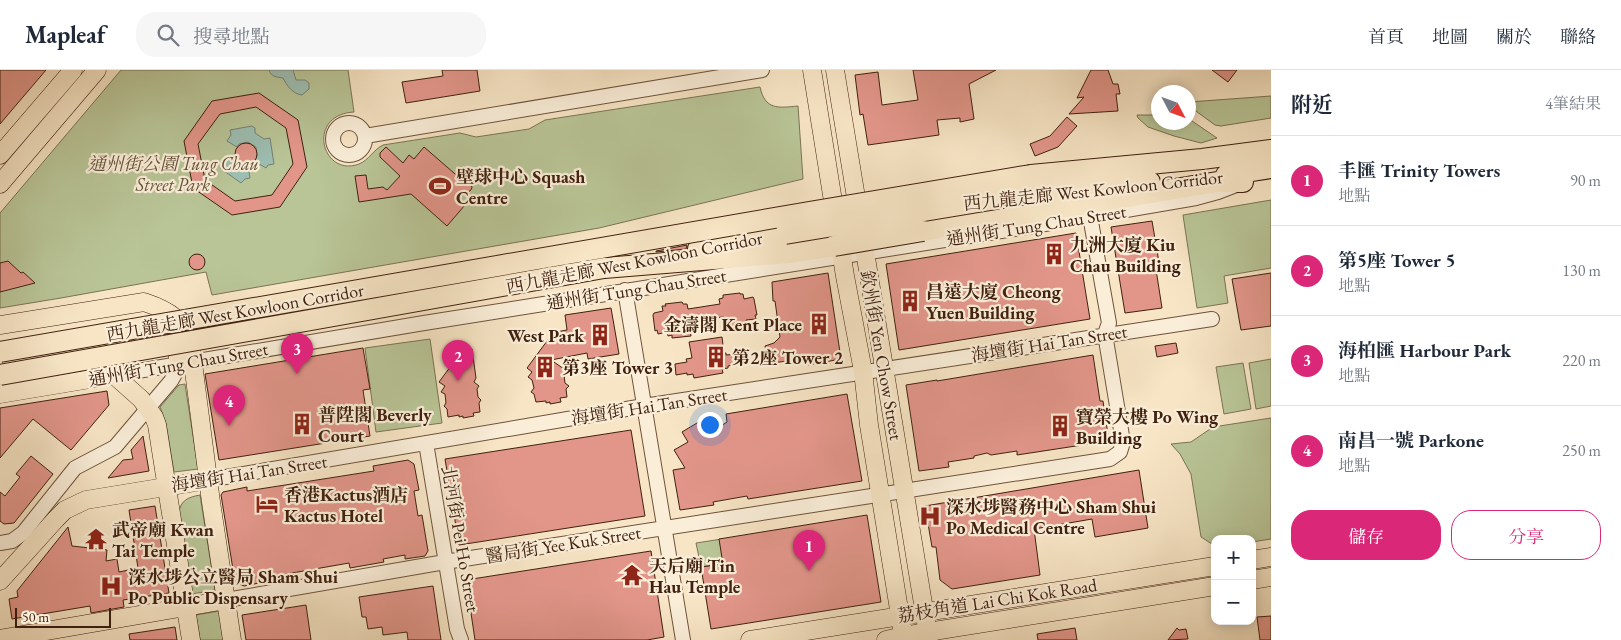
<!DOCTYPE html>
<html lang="zh-TW">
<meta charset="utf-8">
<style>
body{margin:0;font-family:"EB Garamond","Noto Serif TC",serif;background:#f6f6f7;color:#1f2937}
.controls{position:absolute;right:15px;bottom:15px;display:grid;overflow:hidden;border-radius:10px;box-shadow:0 2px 12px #0003}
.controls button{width:45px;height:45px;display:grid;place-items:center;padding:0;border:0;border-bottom:1px solid #e0e1e3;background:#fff;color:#1f2937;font:25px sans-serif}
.compass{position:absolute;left:1151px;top:15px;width:45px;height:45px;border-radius:50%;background:#fff;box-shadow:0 2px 12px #0003;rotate:131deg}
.scale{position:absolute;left:15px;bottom:12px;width:96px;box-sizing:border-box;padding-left:5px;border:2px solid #40210f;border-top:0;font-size:14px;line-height:18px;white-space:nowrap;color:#40210f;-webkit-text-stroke:4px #faeed9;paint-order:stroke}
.you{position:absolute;left:709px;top:354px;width:18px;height:18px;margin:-12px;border:4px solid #fff;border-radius:50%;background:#1a73e8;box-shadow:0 0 0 8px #1a73e833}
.badge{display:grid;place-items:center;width:32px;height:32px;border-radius:50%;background:#db2777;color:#fff;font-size:16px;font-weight:700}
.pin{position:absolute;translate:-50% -41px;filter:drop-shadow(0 1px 2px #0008)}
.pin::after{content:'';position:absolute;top:26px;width:18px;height:15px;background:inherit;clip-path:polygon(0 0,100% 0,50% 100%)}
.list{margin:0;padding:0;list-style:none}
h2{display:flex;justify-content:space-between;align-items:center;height:65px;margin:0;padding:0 20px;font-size:21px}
h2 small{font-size:16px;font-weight:400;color:#747a83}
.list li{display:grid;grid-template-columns:32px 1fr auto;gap:15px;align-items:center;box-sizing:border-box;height:90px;padding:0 20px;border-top:1px solid #e0e1e3}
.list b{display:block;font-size:19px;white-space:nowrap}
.list p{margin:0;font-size:16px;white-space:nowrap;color:#747a83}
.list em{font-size:16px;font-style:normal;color:#747a83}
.actions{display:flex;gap:10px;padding:15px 20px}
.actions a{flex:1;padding:11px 0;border:1px solid #db2777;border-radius:20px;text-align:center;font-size:18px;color:#db2777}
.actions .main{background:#db2777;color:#fff}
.icon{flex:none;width:28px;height:28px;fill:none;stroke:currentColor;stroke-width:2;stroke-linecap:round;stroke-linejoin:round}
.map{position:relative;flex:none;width:1271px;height:570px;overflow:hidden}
header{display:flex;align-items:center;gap:30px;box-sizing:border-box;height:70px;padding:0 25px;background:#fff;border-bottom:1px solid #e0e1e3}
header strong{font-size:24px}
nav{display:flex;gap:28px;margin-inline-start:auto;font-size:18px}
.search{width:350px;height:45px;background:#f6f6f7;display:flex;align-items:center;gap:12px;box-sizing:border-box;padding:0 18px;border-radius:20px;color:#747a83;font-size:19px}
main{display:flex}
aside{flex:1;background:#fff}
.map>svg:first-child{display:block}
.green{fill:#b9c597;stroke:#7c7353}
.water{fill:#9dbfb3;stroke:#788071}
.building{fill:#e2968a;stroke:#40210f;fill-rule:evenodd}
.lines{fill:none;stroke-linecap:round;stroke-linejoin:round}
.minor-casing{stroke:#6e523c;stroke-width:16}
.major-casing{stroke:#40210f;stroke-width:19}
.highway-casing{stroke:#40210f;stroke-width:22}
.minor{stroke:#faeed9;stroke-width:14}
.major{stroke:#f7e5c5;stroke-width:18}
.highway{stroke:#f7e5c5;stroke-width:20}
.highway-bridge-casing{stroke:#40210f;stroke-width:22;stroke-linecap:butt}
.highway-bridge{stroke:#f7e5c5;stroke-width:20}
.labels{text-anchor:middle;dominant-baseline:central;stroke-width:4.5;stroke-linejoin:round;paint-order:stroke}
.park-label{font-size:18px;font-style:italic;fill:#645238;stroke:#faeed9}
.poi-label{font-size:18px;font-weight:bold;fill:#40210f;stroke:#faeed9;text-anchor:start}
.street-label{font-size:18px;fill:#40210f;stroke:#faeed9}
</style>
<header>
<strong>Mapleaf</strong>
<div class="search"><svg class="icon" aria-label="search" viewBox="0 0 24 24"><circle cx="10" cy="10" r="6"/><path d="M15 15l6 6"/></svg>搜尋地點</div>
<nav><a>首頁</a><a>地圖</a><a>關於</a><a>聯絡</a></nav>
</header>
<main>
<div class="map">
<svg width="1271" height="570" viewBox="0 0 1271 570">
<rect width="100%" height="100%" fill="#f7e5c5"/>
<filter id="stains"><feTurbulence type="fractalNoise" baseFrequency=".004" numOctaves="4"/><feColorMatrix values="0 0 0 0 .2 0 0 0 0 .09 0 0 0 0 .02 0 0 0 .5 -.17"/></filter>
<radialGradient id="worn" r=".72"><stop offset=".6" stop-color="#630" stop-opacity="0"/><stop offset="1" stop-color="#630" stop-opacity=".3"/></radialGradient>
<path class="green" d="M121,0H348L354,42C305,45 322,108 359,94C369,90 373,80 383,75L460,63L476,67L529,59L545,50L760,17C765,40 778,38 798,36L803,109L599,158L212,225L206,202L61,228L0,238V143Z
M1271,26V48L1221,56L1215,55L1189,36V32Z
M1137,45H1158V52H1188L1189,49L1217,68L1201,73L1174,66L1148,57L1138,48Z
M1271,130V198L1224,206L1228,233L1197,238L1183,145Z
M430,269L442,353L376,362L365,278Z
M1271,289V336L1256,339L1249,293Z
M1243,293L1251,339L1224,344L1216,297Z
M185,314L198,399L174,402L166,353L160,337L179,315Z
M1271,348V469L1252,472V469H1215V476L1201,467L1191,404L1180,384L1171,374L1191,372L1213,357Z
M200,425L215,520L192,524L179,443C180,430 189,427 200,425Z
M722,469L726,493L701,497L696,473Z
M219,541L223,570H200L196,545Z"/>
<path class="water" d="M269,0H293L296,10H305L309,13V19L302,25C293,24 287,16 283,8C277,7 271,7 269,0Z
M252,56L255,58V63L264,69L270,68L274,94L268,95L266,98L254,91L257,86L256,77L248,72L239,74L237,77L227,71L231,65L230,60Z
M235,86L236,91L243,96L248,95L250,108L245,109L241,113L220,98L224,92L223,88Z"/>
<path class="building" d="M0,0H46L0,54Z
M442,0H477L480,21L406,33L402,12L443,6Z
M913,0H996L969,14L974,49L960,52V48L937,50L939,65L868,75L863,44L860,45L855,5L878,2L882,35L918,30Z
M1091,0H1108L1113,14H1118L1120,24H1116L1118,41L1069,44L1084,27L1077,28Z
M1212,0H1237L1228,12Z
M259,23L298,50L307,97L280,137L232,145L193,118L184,71L212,31ZM256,37L286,58L293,94L272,125L235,131L205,110L198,74L220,44Z
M1067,47L1077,56L1058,77L1035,86L1030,74L1050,66Z
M235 84a11 11 0 1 1 22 0a11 11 0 1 1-22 0Z
M386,77L403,93L409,85L414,89L424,77L462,110L471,113L472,118L470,121L456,128L465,135L447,156L411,124L359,132L355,106L366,105L368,119L383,117L387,120L400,106L380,87V83Z
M1152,151L1159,192L1155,193L1162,238L1125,243L1111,157Z
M1076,163L1090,249L899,280L886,194Z
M687,175L686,179L656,182V181Z
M189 192a8 8 0 1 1 16 0a8 8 0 1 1-16 0Z
M8,191L21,203L23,202L35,213L0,222V193Z
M828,203L841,289L808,295L807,288L773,293L770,285L767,286L765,276L774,273L780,267L775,231H773L772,212Z
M1271,203V256L1241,260L1232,209Z
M740,223V224H743L744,229L753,227L754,229L757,245H755L756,249L746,250L747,254H743V257L726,260L724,247H722L689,252L691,266L672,268V265L668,266L667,262L658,264L657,260L655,261L653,245L654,243L663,241L662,236H666L665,234L682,232L683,234H687L688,239L720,234L719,229L723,228V225Z
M611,238L619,284L588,289L587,283L551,290L567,301L564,305L565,313L569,316L566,319L567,327L560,328L561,332L550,334V332L546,333V331L536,332L534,324L531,322L534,318L532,310L528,307L532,302L527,298L550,267L557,266L556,262L567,260L565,245Z
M722,267L724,283H726V285L736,284L738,294L728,296V298L722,299L723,303L694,308L693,304L687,305V303L676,305L675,294L687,292L686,289L692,288L689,272Z
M1176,273L1178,283L1157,287L1155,276Z
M363,278L370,319L363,320L370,366L219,390L205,304Z
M472,279L476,308L474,312L479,316L477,319L478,327L481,330L479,333L480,342L473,343L474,346L463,348V346L459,347V345L448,347L447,339L444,336L446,333L445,324L441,322L445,316L439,312L462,281Z
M1093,285L1100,331H1103L1108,365L1102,372L1017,385V381L991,385L987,383L974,386V388L948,392L949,397L919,401L906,315L937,310V311Z
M107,321L109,335L71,380L33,349L0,388V338Z
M847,324L862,411L748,429L747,426L713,432L714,435L680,440L673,400L685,398L674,380L688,372L682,362L702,350L710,363L727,352L726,344Z
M631,360L645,446L459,475L445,389Z
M143,366L149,401L108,408L123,390L133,389L131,380Z
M31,386L53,404L14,453L4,454L0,451V422L5,426L20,407L16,404Z
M408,390L414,394L419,420L414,421L418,446L422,445L428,481L425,486L405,489V485L383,489L384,492L350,498L349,493L258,509L259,513L244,516L235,512L222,431L221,425L223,422L247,417V421L374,401L373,396Z
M1139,400L1148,458L1095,467L1092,449L1034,459L1040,505L952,519L940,510L936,477H932L925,436Z
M155,436L169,523L123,530L124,537L91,543L90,536L12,549L9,529L18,527L17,521L68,457L72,476L107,480L106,491L117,489L119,502L138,498L129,440Z
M867,445L881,532L711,559L701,497L723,494L719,469Z
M651,481L664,567L647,570H475L467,516L472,509Z
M433,516L441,570H408L407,562L383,565L382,557L368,559L366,547H362L359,527Z
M306,535L311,570H246L242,545Z
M1271,546V570H1260L1257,547Z
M175,557L177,570H130L129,564Z
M1075,558L1077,570H1038L1037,564Z
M1177,558L1179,560L1186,559L1188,569L1168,570Z"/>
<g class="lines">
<g class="minor-casing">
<path id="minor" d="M333 69a16 16 0 1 1 32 0a16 16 0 1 1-32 0Z
M365,66L762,0
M625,220L683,570
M114,305L424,253L1033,156L1196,128L1218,122L1236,115
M426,373L457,559L461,570
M208,410L644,336L1212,249
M0,473L12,471L23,463L75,398L115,377L171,311L176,302L179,293
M226,530L445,492L1110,389L1120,382L1123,372L1105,264L1109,253L1090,146"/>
</g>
<g class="major-casing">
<path id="major" d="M812,0L845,206L863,301L869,355L904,570
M835,0L929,570
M0,85L73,0
M0,114L97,0
M0,255L144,232C171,241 183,249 191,278L211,432L232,570
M173,262L179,293
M0,324L114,305L141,329L154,347L157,355L191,570
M1252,490L1271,487
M1252,510L1271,507
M0,511L56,449L65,440L86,430L208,410
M0,569L226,530
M750,570L1215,496
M886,570L903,566L1215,516"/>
</g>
<g class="highway-casing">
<path id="highway" d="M1031,105L1202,89L1271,80
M1226,105L1271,98
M1032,123L1150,112
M923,161L1217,112H1243
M698,179L785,164
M604,198L789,183L834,176"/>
</g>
<use href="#minor" class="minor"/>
<use href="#major" class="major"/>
<use href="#highway" class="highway"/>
<g class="highway-bridge-casing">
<path id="highway-bridge" d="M785,164L1032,123
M834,176L923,161
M0,282L815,141L1031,105
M0,305L604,198"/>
</g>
<use href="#highway-bridge" class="highway-bridge"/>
</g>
<defs>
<g id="stadium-bare" transform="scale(1.725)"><path d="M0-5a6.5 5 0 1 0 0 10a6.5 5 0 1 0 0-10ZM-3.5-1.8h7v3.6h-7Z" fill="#8f2418" stroke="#faeed9" stroke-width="2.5" paint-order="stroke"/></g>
<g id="building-bare" transform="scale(1.725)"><path d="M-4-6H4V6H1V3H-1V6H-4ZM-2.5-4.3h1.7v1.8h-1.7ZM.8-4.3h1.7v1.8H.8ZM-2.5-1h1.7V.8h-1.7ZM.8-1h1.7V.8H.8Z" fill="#8f2418" stroke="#faeed9" stroke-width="2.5" paint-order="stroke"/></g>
<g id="hotel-bare" transform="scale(1.725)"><path d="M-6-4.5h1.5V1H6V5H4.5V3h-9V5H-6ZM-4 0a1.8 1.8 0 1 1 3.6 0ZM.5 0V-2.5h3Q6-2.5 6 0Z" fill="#8f2418" stroke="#faeed9" stroke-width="2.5" paint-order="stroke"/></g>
<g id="hospital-bare" transform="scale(1.725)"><path d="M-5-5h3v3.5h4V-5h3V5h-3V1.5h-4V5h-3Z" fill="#8f2418" stroke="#faeed9" stroke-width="2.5" paint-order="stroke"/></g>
<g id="temple-bare" transform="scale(1.725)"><path d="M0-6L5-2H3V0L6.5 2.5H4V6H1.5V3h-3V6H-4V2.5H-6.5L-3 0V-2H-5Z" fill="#8f2418" stroke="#faeed9" stroke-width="2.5" paint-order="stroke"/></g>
</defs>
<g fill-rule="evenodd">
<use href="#stadium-bare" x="440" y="116"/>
<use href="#building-bare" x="1054" y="184"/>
<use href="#building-bare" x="910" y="231"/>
<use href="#building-bare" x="819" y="254"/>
<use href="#building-bare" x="600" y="265"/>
<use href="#building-bare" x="716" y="287"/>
<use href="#building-bare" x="545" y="297"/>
<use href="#building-bare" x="302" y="354"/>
<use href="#building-bare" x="1060" y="356"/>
<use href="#hotel-bare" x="267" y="434"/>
<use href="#hospital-bare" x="930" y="446"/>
<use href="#temple-bare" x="96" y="469"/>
<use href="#temple-bare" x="632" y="505"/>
<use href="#hospital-bare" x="111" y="516"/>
</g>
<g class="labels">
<g class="park-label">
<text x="173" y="93">通州街公園 Tung Chau<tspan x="173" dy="21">Street Park</tspan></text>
</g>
<g class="poi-label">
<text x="456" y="106">壁球中心 Squash<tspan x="456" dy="21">Centre</tspan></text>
<text x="1070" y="174">九洲大廈 Kiu<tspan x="1070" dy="21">Chau Building</tspan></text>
<text x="926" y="221">昌遠大廈 Cheong<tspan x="926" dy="21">Yuen Building</tspan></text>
<text x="802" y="254" text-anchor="end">金濤閣 Kent Place</text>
<text x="584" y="265" text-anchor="end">West Park</text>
<text x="732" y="287">第2座 Tower 2</text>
<text x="562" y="297">第3座 Tower 3</text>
<text x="318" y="344">普陞閣 Beverly<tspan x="318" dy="21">Court</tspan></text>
<text x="1076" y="346">寶榮大樓 Po Wing<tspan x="1076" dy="21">Building</tspan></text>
<text x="284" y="424">香港Kactus酒店<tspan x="284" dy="21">Kactus Hotel</tspan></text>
<text x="946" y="436">深水埗醫務中心 Sham Shui<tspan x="946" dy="21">Po Medical Centre</tspan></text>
<text x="112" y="459">武帝廟 Kwan<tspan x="112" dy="21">Tai Temple</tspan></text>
<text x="649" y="495">天后廟 Tin<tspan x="649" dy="21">Hau Temple</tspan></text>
<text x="128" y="506">深水埗公立醫局 Sham Shui<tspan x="128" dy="21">Po Public Dispensary</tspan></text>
</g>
<g class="street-label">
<text transform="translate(1093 120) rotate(-6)">西九龍走廊 West Kowloon Corridor</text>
<text transform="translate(1036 155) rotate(-9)">通州街 Tung Chau Street</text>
<text transform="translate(634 192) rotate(-11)">西九龍走廊 West Kowloon Corridor</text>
<text transform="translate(636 219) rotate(-9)">通州街 Tung Chau Street</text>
<text transform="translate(235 242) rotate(-10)">西九龍走廊 West Kowloon Corridor</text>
<text transform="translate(1049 273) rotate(-9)">海壇街 Hai Tan Street</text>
<text transform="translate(882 285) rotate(80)">欽州街 Yen Chow Street</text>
<text transform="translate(178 294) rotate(-10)">通州街 Tung Chau Street</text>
<text transform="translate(649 336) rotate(-9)">海壇街 Hai Tan Street</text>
<text transform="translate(249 403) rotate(-9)">海壇街 Hai Tan Street</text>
<text transform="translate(461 469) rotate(80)">北河街 Pei Ho Street</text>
<text transform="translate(563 474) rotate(-9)">醫局街 Yee Kuk Street</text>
<text transform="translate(997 530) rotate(-9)">荔枝角道 Lai Chi Kok Road</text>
</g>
</g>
<rect width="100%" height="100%" filter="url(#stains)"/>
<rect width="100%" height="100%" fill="url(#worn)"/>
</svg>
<div class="controls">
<button>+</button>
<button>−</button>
</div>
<svg class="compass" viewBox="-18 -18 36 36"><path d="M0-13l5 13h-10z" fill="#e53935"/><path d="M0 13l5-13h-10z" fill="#747a83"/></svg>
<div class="scale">50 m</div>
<div class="you"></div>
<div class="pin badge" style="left:809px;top:501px">1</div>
<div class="pin badge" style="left:458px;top:311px">2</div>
<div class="pin badge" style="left:297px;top:304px">3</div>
<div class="pin badge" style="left:229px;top:356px">4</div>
</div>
<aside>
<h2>附近<small>4筆結果</small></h2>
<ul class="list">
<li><span class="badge">1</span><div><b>丰匯 Trinity Towers</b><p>地點</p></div><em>90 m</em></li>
<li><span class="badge">2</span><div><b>第5座 Tower 5</b><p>地點</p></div><em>130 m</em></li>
<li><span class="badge">3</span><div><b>海柏匯 Harbour Park</b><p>地點</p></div><em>220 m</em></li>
<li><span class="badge">4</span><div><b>南昌一號 Parkone</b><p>地點</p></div><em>250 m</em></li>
</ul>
<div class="actions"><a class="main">儲存</a><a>分享</a></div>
</aside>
</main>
